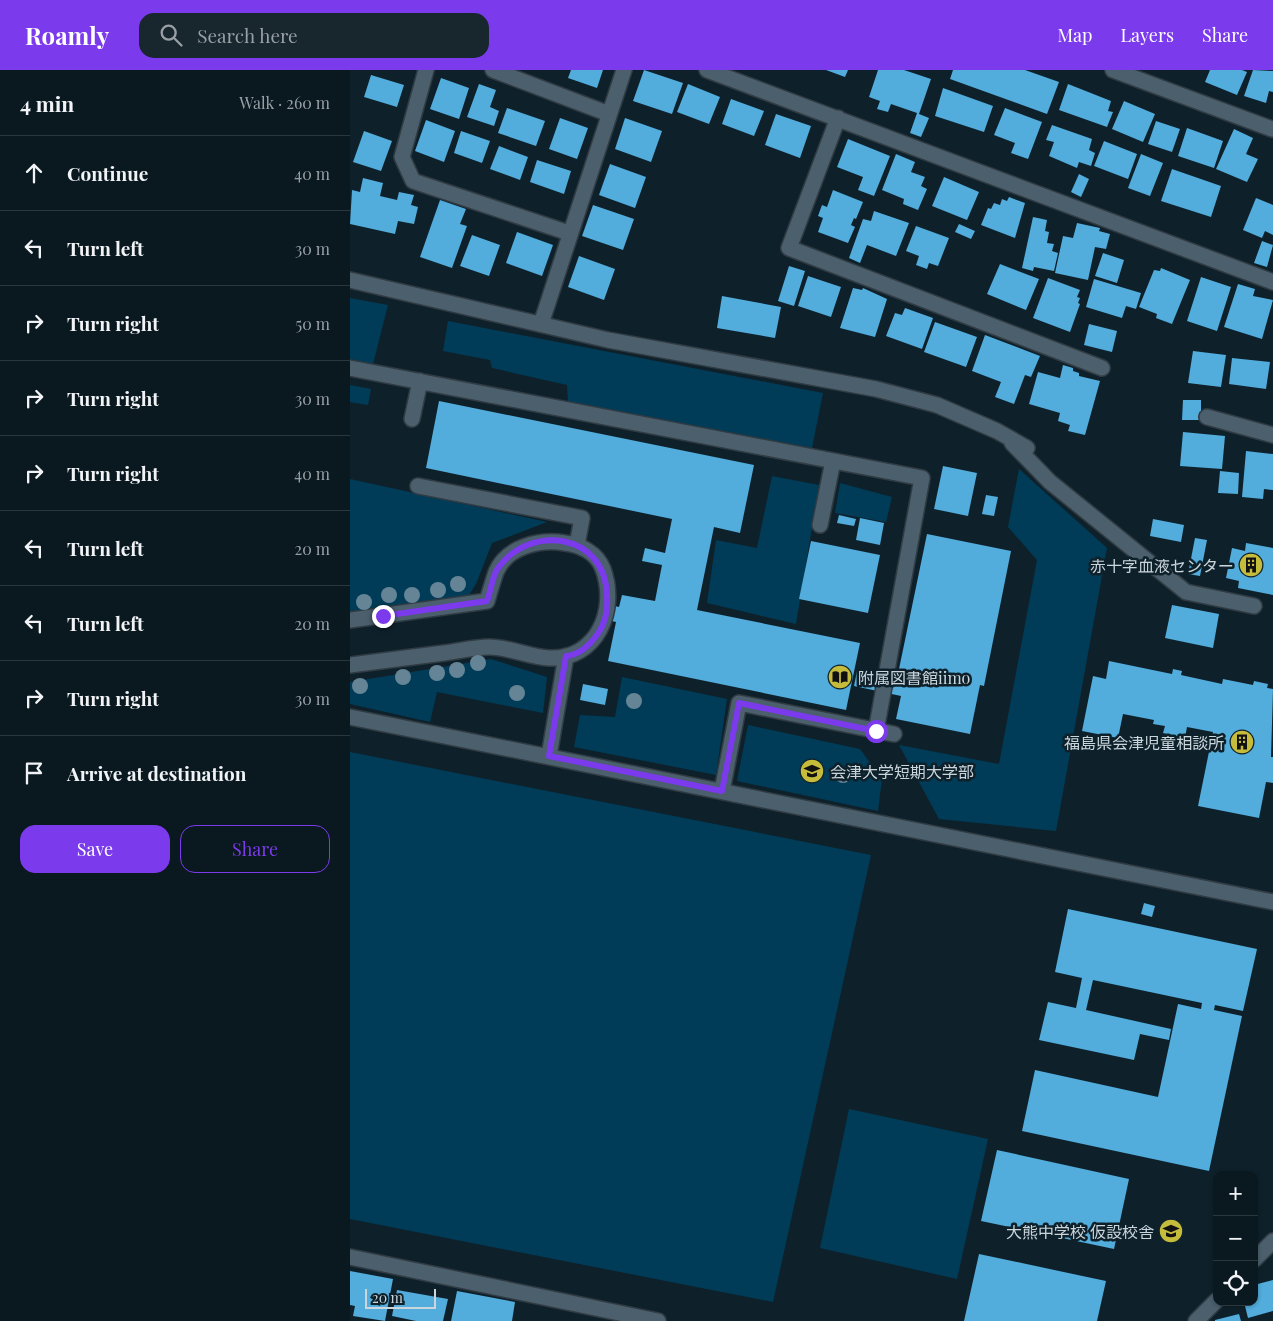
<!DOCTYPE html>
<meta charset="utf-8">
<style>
body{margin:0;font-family:"Playfair Display","Noto Sans JP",serif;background:#18262d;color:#f1f3f6}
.controls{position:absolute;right:15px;bottom:15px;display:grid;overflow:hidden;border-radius:10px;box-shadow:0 1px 4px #0004}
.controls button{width:45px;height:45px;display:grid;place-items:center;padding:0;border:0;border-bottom:1px solid #2a383e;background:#0a1920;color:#f1f3f6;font:25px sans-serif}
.scale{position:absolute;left:15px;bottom:12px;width:71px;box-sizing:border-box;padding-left:5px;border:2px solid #cad5dc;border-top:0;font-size:14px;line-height:18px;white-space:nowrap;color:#cad5dc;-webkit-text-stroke:4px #0e212b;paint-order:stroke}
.stop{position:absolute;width:15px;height:15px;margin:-11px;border:4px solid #7c3aed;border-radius:50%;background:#fff}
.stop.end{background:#7c3aed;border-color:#fff;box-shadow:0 1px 5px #0008}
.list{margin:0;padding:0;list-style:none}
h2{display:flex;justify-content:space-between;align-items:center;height:65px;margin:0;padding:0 20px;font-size:21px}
h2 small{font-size:16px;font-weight:400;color:#99a0a5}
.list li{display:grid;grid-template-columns:32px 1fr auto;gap:15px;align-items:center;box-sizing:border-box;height:75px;padding:0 20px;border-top:1px solid #2a383e}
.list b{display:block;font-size:19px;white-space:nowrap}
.list em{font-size:16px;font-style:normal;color:#99a0a5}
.actions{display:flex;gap:10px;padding:15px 20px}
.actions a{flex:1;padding:11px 0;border:1px solid #7c3aed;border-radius:15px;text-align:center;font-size:18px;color:#7c3aed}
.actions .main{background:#7c3aed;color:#fff}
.icon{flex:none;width:28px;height:28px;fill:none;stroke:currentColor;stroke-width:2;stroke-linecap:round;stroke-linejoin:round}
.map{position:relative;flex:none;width:923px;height:1251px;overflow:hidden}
header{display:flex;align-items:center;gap:30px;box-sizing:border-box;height:70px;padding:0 25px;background:#7c3aed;color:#fff}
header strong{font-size:24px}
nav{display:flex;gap:28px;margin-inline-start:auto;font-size:18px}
.search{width:350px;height:45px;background:#18262d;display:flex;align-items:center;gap:12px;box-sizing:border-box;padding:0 18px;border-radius:15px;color:#99a0a5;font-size:19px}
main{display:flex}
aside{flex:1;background:#0a1920}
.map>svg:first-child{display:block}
.green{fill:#003c57}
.building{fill:#52acdc}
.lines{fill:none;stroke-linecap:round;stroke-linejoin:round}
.minor-casing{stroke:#303b43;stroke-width:18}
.minor{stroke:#4b5f6c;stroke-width:15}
.tree{fill:#658597}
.route{stroke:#7c3aed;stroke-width:6}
.labels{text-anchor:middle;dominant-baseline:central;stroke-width:5;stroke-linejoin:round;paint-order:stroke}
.poi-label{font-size:16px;fill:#cad5dc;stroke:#0e212b;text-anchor:end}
</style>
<header>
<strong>Roamly</strong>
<div class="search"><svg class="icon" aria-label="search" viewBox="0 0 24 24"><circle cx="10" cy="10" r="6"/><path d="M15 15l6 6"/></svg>Search here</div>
<nav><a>Map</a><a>Layers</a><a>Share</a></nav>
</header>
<main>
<aside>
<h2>4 min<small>Walk · 260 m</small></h2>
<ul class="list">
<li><svg class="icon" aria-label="ahead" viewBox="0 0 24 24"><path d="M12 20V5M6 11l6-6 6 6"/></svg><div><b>Continue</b></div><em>40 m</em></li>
<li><svg class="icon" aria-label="left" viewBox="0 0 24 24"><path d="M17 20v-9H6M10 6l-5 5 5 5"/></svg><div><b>Turn left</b></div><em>30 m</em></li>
<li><svg class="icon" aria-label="right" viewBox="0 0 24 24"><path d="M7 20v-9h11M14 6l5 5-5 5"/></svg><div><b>Turn right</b></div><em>50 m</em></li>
<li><svg class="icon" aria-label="right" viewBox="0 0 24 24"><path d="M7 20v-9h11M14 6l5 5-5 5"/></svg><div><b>Turn right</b></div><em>30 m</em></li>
<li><svg class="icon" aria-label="right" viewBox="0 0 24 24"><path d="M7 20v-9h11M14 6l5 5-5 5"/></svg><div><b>Turn right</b></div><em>40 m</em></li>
<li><svg class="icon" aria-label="left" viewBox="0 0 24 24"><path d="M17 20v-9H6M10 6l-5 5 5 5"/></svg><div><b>Turn left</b></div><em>20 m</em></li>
<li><svg class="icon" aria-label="left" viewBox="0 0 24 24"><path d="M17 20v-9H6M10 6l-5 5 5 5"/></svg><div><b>Turn left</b></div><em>20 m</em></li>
<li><svg class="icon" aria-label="right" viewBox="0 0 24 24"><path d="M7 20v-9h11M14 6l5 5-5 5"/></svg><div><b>Turn right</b></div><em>30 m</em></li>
<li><svg class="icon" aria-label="arrive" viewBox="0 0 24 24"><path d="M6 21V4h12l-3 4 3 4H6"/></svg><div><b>Arrive at destination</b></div></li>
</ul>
<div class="actions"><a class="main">Save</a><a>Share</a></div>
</aside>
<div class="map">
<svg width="923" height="1251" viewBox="0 0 923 1251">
<rect width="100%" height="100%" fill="#0e212b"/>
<path class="green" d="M0,228L38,235L23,294L0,289Z
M98,251L473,323L462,378L218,332L217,315L142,298L140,290L93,281Z
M0,315L21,319L18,335L0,332Z
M669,399L757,478L706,761L589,749L549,675L649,694L687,490L658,457Z
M422,406L469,415L446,554L357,533L366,470L407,478Z
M0,409L197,452L142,473L126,514L116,530L0,545Z
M490,413L542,427L536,452L485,443Z
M141,589L197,607L193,643L87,622L80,652L0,634V612Z
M272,607L377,629L366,705L224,677L230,645L265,647Z
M398,655L510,679L532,709L528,741L387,711Z
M0,682L521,785L423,1232L0,1149Z
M499,1039L638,1069L607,1209L470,1178Z"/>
<path class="building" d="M221,0H253L247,18L218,8Z
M294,0L333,13L322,44L283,31Z
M476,0H498L495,7Z
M528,0H554L581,9L569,44L579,48L571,67L560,63L567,43L541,34L538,42L527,39L530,31L519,27Z
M603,0H675L709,12L697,44L600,9Z
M860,0H892L897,2L887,25L855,12Z
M903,0L923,1V22L919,21L916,33L894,26Z
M21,5L54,15L47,37L14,27Z
M91,8L119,18L109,49L80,39Z
M129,14L146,20L140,37L149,41L144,56L117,47Z
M338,14L370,27L359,54L327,42Z
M718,14L761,31L758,41L763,42L757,57L709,40Z
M593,18L643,36L634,62L585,46Z
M381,29L414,41L404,66L372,54Z
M774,31L805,44L793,72L762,59Z
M157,38L195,51L186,76L148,63Z
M655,38L692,52L678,89L661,83L665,73L644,65Z
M426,44L461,56L450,88L415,75Z
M210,48L238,58L227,89L199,79Z
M275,48L312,61L301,92L265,79Z
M76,50L105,61L94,92L65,81Z
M806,51L830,59L822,82L798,74Z
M702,55L742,69L739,80L745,83L741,96L729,92L727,98L699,86L704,72L696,70Z
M837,58L873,71L864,98L828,86Z
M884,59L903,68L896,84L908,89L897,112L866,99Z
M14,61L42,71L31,101L3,92Z
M111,61L140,71L132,93L104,83Z
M498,69L540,86L524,126L508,120L513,107L487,97Z
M754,71L787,84L778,109L744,96Z
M149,76L178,87L170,110L140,99Z
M546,84L565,92L561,102L575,107L571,116L577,119L568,140L553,134L554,129L532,120Z
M791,84L813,93L800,126L778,118Z
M187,90L221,101L214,124L180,112Z
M260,94L296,107L285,138L249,125Z
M822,99L871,116L861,147L811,131Z
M729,104L739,109L731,127L721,122Z
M594,107L629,122L617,150L582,136Z
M13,108L33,113L30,126L47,130L49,122L64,125L61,135L68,137L64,154L48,151L45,164L0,154L2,120L10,122Z
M483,120L513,132L506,149L504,148L501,155L505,157L498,173L468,162L473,148L468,146L472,135L477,137Z
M659,127L675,133L665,168L631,155L638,138L641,139L644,133L650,135L652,129L657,131Z
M906,128L923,135V165L915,161L912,168L893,160Z
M90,130L116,139L110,154L117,156L102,198L70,187Z
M243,135L284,149L273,180L232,166Z
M524,141L559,153L546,186L517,175L510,193L499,188L513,149L521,151Z
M683,147L697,150L695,161L699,162L697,173L704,174L702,181L708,183L704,201L684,197L683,201L672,198Z
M727,153L750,158L749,161L760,164L756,179L745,177L738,210L705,203L713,166L723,168Z
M609,154L625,161L621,169L605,162Z
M566,156L599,168L588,196L579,193L577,199L566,195L569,186L556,181Z
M167,162L203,175L192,206L156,193Z
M122,165L150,175L139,206L110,196Z
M912,171L923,175L917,197L904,193Z
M753,183L774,190L767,213L745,206Z
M229,186L265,199L254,230L218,217Z
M650,194L689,209L676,240L637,224Z
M439,196L455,201L444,236L428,231Z
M811,198L840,210L822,254L806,248L807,244L789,237L804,200L810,201Z
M458,206L491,217L481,247L448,236Z
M851,207L881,217L867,261L837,251Z
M698,208L730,220L727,227L730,228L728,233L730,234L720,262L683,248Z
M744,209L791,223L786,239L776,236L772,248L736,237Z
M888,214L905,219L903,226L923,230L912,269L874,257Z
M503,218L512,220L513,218L537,229L525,267L490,258Z
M372,226L431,237L425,268L367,258Z
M555,238L583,248L572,279L536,266L545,243L552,245Z
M585,252L627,267L616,297L574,282Z
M739,254L767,261L762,282L734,275Z
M635,265L690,286L681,307L675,305L664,334L645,327L651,312L622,301Z
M843,281L876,285L871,317L838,313Z
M882,288L920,292L916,319L879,314Z
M713,295L723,298V301L729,303V306L750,311L735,365L718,361L720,355L708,351L710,343L679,334L688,302L710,308Z
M833,330H851V350H832Z
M89,331L404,395L390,463L364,457L347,540L510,573L496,640L258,591L266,552L248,548L251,533L269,537L272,525L305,531L312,495L292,491L295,478L315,483L322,449L76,398Z
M833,362L875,366L872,399L830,396Z
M896,381L923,384V420L914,419L913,429L892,427Z
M593,396L627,403L618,446L584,439Z
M870,401L889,403L888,424L868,423Z
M636,425L648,427L644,446L632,444Z
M489,445L506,449L504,456L487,453Z
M510,448L534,453L530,475L506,470Z
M803,449L834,455L831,472L800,466Z
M577,464L661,481L634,616L630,615L620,664L546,649L551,626L504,616L507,601L554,610L556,600L549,599Z
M845,468L857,470L850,506L838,504Z
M461,471L530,485L518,543L449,529Z
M896,473L923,478V525L888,518L889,511L876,508L882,478L895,481Z
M822,535L869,544L863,578L815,568Z
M759,591L822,604L823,599L832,601L831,605L872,614L873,609L903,615L904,611L918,614L917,618L923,619L921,687H923V713L916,712L909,748L848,736L863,662L837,657L835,668L813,663L815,656L803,654L804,650L773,644L768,668L732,661L743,606L756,609Z
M233,614L258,619L255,635L230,630Z
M794,833L805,836L802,847L791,844Z
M718,839L907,879L893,941L865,935L864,940L892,946L859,1101L672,1061L685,1000L808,1027L828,934L851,939L852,933L743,910L736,940L821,959L819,970L790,964L784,990L689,970L698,932L726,938L732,908L705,902Z
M647,1080L779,1109L764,1179L631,1151Z
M629,1184L756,1211L747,1251H614Z
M0,1201L43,1209L35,1251L3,1246L5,1236L0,1235Z
M923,1210V1241L898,1248L894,1232H904V1215Z
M47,1220L98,1229L93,1251H66L42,1246Z
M107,1221L165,1232L162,1251H101Z
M889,1244L891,1251H865V1250Z"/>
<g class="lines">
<g class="minor-casing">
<path id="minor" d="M76,0L52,87L63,111L219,163
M143,0L259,44
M357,0L923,212
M763,0L922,59
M488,48L439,178L752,298
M0,210L258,270L526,319L587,335L647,361L677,378
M191,254L274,0
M0,298L572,408L526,661
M857,347L923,365
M62,349L70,311
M662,373L700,412L836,522L904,536
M68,416L232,448L227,475
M470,455L483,391
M0,550L137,531C140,521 143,511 146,502C157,476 190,469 215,473C231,475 247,483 253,499C268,540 247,590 199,588C179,587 159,577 139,577C125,577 109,581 94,583C63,587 31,591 0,595
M0,647L923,832
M199,686L216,586
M372,721L389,633L544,664
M0,1187L308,1251
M904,1190L923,1171
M846,1251L867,1230"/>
</g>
<use href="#minor" class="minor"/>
</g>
<g class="tree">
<circle cx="108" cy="514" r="8"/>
<circle cx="88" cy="520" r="8"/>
<circle cx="39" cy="525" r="8"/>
<circle cx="62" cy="525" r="8"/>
<circle cx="14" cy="532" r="8"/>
<circle cx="128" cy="593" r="8"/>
<circle cx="107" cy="600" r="8"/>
<circle cx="87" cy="603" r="8"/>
<circle cx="53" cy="607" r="8"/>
<circle cx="10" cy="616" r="8"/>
<circle cx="167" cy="623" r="8"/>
<circle cx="284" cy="631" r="8"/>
<circle cx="493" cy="705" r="8"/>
</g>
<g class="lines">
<path class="route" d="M33,546L137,531C141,521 142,506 148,498C181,453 256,463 257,526C258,539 256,551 249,562C241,574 230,585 216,586L199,686L372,721L389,633L526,661"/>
</g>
<defs>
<g id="building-disc" transform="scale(1.25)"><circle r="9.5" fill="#c6bc3c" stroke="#0e212b"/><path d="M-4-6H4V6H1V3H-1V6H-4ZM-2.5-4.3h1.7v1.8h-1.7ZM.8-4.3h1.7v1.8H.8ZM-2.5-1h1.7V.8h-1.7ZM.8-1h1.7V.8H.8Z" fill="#111"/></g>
<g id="library-disc" transform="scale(1.25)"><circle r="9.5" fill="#c6bc3c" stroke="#0e212b"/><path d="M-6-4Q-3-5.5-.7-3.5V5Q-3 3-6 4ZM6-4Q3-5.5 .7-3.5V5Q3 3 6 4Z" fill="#111"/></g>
<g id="university-disc" transform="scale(1.25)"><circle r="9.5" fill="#c6bc3c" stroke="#0e212b"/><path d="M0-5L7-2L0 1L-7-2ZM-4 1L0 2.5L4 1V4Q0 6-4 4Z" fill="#111"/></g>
<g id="school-disc" transform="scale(1.25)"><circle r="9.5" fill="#c6bc3c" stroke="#0e212b"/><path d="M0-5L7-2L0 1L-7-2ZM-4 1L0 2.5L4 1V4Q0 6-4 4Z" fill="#111"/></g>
</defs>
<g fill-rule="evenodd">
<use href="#building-disc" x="901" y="495"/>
<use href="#library-disc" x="490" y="607"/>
<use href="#building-disc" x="892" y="672"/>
<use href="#university-disc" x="462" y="701"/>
<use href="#school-disc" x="821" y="1161"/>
</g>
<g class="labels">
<g class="poi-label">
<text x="884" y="495">赤十字血液センター</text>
<text x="508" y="607" text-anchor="start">附属図書館iimo</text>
<text x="874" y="672">福島県会津児童相談所</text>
<text x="480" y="701" text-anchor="start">会津大学短期大学部</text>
<text x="804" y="1161">大熊中学校 仮設校舎</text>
</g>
</g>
</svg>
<div class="controls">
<button>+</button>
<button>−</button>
<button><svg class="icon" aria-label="locate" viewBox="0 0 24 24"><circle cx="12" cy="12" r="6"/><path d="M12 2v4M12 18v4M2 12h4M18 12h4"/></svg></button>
</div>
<div class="scale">20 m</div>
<div class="stop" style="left:526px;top:661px"></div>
<div class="stop end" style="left:33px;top:546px"></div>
</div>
</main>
